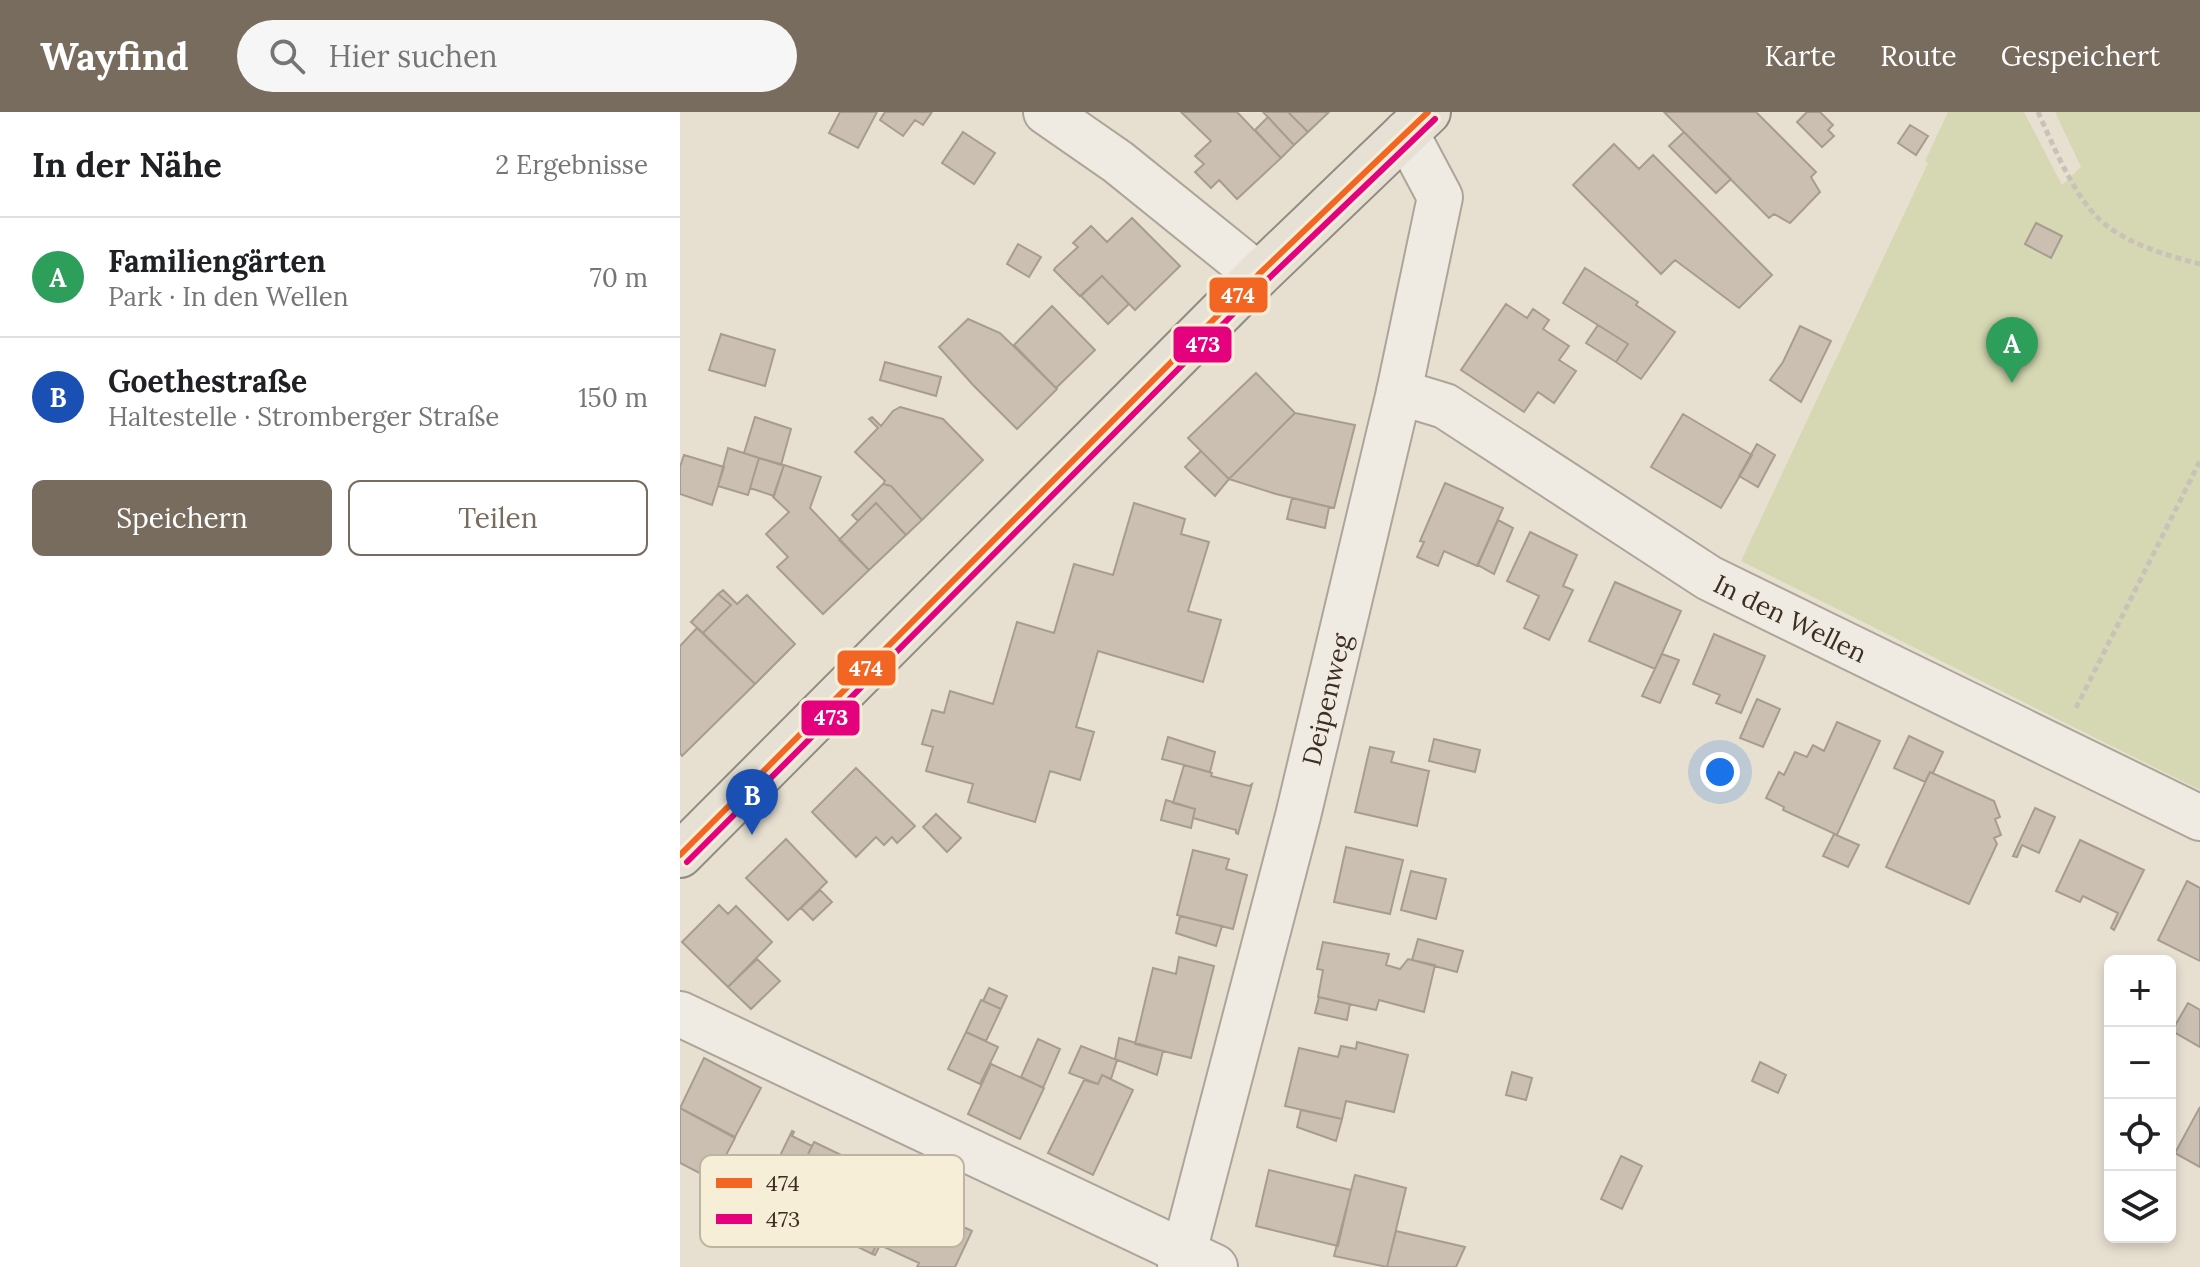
<!DOCTYPE html>
<html lang="de">
<meta charset="utf-8">
<style>
body{margin:0;font-family:Lora,serif;background:#f6f6f6;color:#202124}
.controls{position:absolute;right:24px;bottom:24px;display:grid;overflow:hidden;border-radius:12px;box-shadow:0 4px 12px #0003}
.controls button{width:72px;height:72px;display:grid;place-items:center;padding:0;border:0;border-bottom:2px solid #e0e0e0;background:#fff;color:#202124;font:40px sans-serif}
.you{position:absolute;left:1040px;top:660px;width:28px;height:28px;margin:-20px;border:6px solid #fff;border-radius:50%;background:#1a73e8;box-shadow:0 0 0 12px #1a73e833}
.badge{display:grid;place-items:center;width:52px;height:52px;border-radius:50%;background:#786c5e;color:#fff;font-size:26px;font-weight:700}
.pin{position:absolute;translate:-50% -66px;filter:drop-shadow(0 2px 4px #0008)}
.pin::after{content:'';position:absolute;top:42px;width:28px;height:24px;background:inherit;clip-path:polygon(0 0,100% 0,50% 100%)}
.list{margin:0;padding:0;list-style:none}
h2{display:flex;justify-content:space-between;align-items:center;height:104px;margin:0;padding:0 32px;font-size:34px}
h2 small{font-size:26px;font-weight:400;color:#757577}
.list li{display:grid;grid-template-columns:52px 1fr auto;gap:24px;align-items:center;box-sizing:border-box;height:120px;padding:0 32px;border-top:2px solid #e0e0e0}
.list b{display:block;font-size:30px;white-space:nowrap}
.list p{margin:0;font-size:26px;white-space:nowrap;color:#757577}
.list em{font-size:26px;font-style:normal;color:#757577}
.actions{display:flex;gap:16px;padding:24px 32px}
.actions a{flex:1;padding:18px 0;border:2px solid #786c5e;border-radius:12px;text-align:center;font-size:28px;color:#786c5e}
.actions .main{background:#786c5e;color:#fff}
.icon{flex:none;width:44px;height:44px;fill:none;stroke:currentColor;stroke-width:2;stroke-linecap:round;stroke-linejoin:round}
.map{position:relative;flex:none;width:1520px;height:1155px;overflow:hidden}
header{display:flex;align-items:center;gap:48px;box-sizing:border-box;height:112px;padding:0 40px;background:#786c5e;color:#fff}
header strong{font-size:38px}
nav{display:flex;gap:44px;margin-inline-start:auto;font-size:28px}
.search{width:560px;height:72px;background:#f6f6f6;display:flex;align-items:center;gap:20px;box-sizing:border-box;padding:0 28px;border-radius:44px;color:#757577;font-size:30px}
main{display:flex}
aside{flex:1;background:#fff}
.map>svg:first-child{display:block}
.green{fill:#d6d7b3}
.building{fill:#cbbfb2;stroke:#a89c90;stroke-width:2}
.lines{fill:none;stroke-linecap:round;stroke-linejoin:round}
.minor-casing{stroke:#ada599;stroke-width:48}
.major-casing{stroke:#928b80;stroke-width:48}
.path{stroke:#c8c2b9;stroke-width:5;stroke-dasharray:6 4;stroke-linecap:butt}
.minor{stroke:#efebe3;stroke-width:44}
.major{stroke:#e6e1d4;stroke-width:44}
.bus-1-casing{stroke:#f7eed8;stroke-width:12}
.bus-2-casing{stroke:#f7eed8;stroke-width:12}
.bus-1{stroke:#f26522;stroke-width:6}
.bus-2{stroke:#e5007d;stroke-width:6}
.labels{text-anchor:middle;dominant-baseline:central;stroke-width:8;stroke-linejoin:round;paint-order:stroke}
.street-label{font-size:26px;fill:#3d2e20;stroke:#f7eed8}
.key{fill:#f7eed8;stroke:#bfb4a1;stroke-width:2}
.key-label{font-size:22px;fill:#3d2e20}
.line-badge{stroke:#f7eed8;stroke-width:3}
.badge-label{font-size:22px;text-anchor:middle;font-weight:bold;fill:#fff}
</style>
<header>
<strong>Wayfind</strong>
<div class="search"><svg class="icon" aria-label="search" viewBox="0 0 24 24"><circle cx="10" cy="10" r="6"/><path d="M15 15l6 6"/></svg>Hier suchen</div>
<nav><a>Karte</a><a>Route</a><a>Gespeichert</a></nav>
</header>
<main>
<aside>
<h2>In der Nähe<small>2 Ergebnisse</small></h2>
<ul class="list">
<li><span class="badge" style="background:#2e9e5b">A</span><div><b>Familiengärten</b><p>Park · In den Wellen</p></div><em>70 m</em></li>
<li><span class="badge" style="background:#1a4fb4">B</span><div><b>Goethestraße</b><p>Haltestelle · Stromberger Straße</p></div><em>150 m</em></li>
</ul>
<div class="actions"><a class="main">Speichern</a><a>Teilen</a></div>
</aside>
<div class="map">
<svg width="1520" height="1155" viewBox="0 0 1520 1155">
<rect width="100%" height="100%" fill="#e7e0d1"/>
<path class="green" d="M1268,0H1344L1382,73L1401,55L1375,0H1520V678L1061,449L1248,51L1245,49Z"/>
<path class="building" d="M160,0H197L178,36L149,21Z
M205,0H252L243,13L235,8L223,24L200,8Z
M501,0H557L601,46L557,87L539,68L531,76L515,60L524,52L515,44L531,29Z
M583,0H608L628,20L614,33Z
M608,0H649L628,20Z
M984,0H1076L1136,60L1131,65L1140,80L1110,111L1094,102L1089,106Z
M1127,0H1140L1153,13L1148,18L1154,24L1142,35L1117,10Z
M588,5L614,33L601,46L575,18Z
M1230,13L1248,24L1236,43L1218,31Z
M283,20L315,41L294,72L262,51Z
M1004,20L1051,67L1036,81L989,34Z
M934,32L959,57L973,43L1092,163L1059,196L995,148L981,162L893,73Z
M452,106L500,154L455,198L422,164L400,184L374,158L375,156L398,135L393,131L411,114L427,130Z
M1356,111L1382,124L1371,146L1345,132Z
M338,132L361,145L349,165L327,152Z
M905,156L958,190L956,193L995,220L961,267L936,250L948,232L883,191Z
M422,164L449,192L428,212L401,184Z
M826,192L847,206L853,197L869,208L863,217L889,234L879,248L896,259L874,291L858,280L844,300L781,258Z
M372,194L415,238L376,276L334,233Z
M288,207L320,221L377,277L337,317L293,273L259,235Z
M918,213L948,232L936,250L906,231Z
M1120,214L1151,229L1121,290L1090,268L1103,250Z
M41,222L95,238L85,274L29,258Z
M205,250L261,265L256,284L200,268Z
M576,261L615,301L549,367L508,326Z
M220,295L263,307L303,348L242,408L211,374L203,372L205,369L175,340L198,316L189,307L192,305L201,314L213,299Z
M615,301L675,313L654,396L596,382L549,367Z
M1003,302L1072,343L1041,396L971,355Z
M75,305L111,317L101,353L64,341Z
M1077,332L1095,343L1078,375L1059,364Z
M48,336L79,346L68,383L38,374Z
M521,339L549,367L535,384L505,355Z
M4,343L44,355L32,393L0,382V355Z
M79,346L104,353L94,384L70,376Z
M104,353L141,365L130,396L189,458L143,502L97,455L108,445L86,422L109,400L93,385Z
M765,371L823,396L797,454L764,439L758,454L737,445L744,430L740,429Z
M203,372L211,374L242,408L226,423L196,391L178,409L172,403Z
M612,386L649,395L645,416L607,407Z
M196,391L226,423L189,458L159,428Z
M454,391L505,407L501,422L529,430L508,499L541,508L523,570L418,539L396,615L414,620L400,668L370,659L355,710L288,690L293,672L246,659L253,635L242,632L252,598L264,601L270,579L313,592L337,510L374,521L394,452L433,463Z
M818,408L833,416L814,462L798,453Z
M850,420L897,443L883,474L893,478L869,528L844,516L859,484L827,469Z
M935,470L1001,499L975,557L909,529Z
M43,478L57,492L67,483L115,532L75,572L23,521L51,493L38,482Z
M38,482L51,493L23,521L11,510Z
M17,516L75,572L2,644L0,641V534Z
M1034,522L1085,544L1061,601L1036,591L1040,583L1013,572Z
M982,542L999,548L980,591L962,584Z
M1077,587L1100,597L1083,635L1060,626Z
M1157,610L1200,629L1157,723L1103,698L1104,695L1086,686L1099,660L1104,663L1115,640L1127,645L1133,633L1144,639Z
M1229,624L1263,640L1253,661L1250,660L1245,670L1214,656Z
M488,625L535,640L530,660L482,647Z
M754,627L800,638L795,660L749,649Z
M690,635L714,640L711,650L749,659L737,714L675,700Z
M504,653L532,661L531,664L569,674L572,672L558,722L556,721V718L513,706L515,697L493,691Z
M176,656L235,714L217,731L212,725L204,733L196,725L176,745L132,700Z
M1250,660L1314,689L1320,705L1315,707L1321,723L1314,726L1317,732L1289,792L1206,755Z
M486,688L515,697L511,716L481,708Z
M1355,696L1375,705L1359,741L1342,733L1337,745L1333,744Z
M256,702L281,726L267,740L243,715Z
M1154,722L1179,733L1168,755L1143,744Z
M106,727L147,770L108,808L66,766Z
M1400,728L1464,758L1434,818L1431,816L1438,801L1403,784L1400,790L1376,779Z
M666,735L723,748L710,802L654,790Z
M513,738L549,747L546,757L567,763L553,817L497,803Z
M731,759L766,767L756,807L721,798Z
M1507,769L1520,776V849L1478,828Z
M140,778L152,790L133,808L121,796Z
M39,793L48,802L56,794L92,830L48,875L2,830Z
M500,804L542,814L536,834L496,821Z
M738,827L783,839L777,860L732,848Z
M643,830L709,842L706,853L720,857L728,847L755,853L744,900L699,888L696,898L638,885L643,858L637,857Z
M499,845L534,854L511,946L455,932L473,856L496,862Z
M77,847L100,869L71,897L48,875Z
M309,876L327,884L321,897L303,889Z
M639,885L670,892L667,908L635,901Z
M301,888L321,897L306,929L286,920Z
M1508,891L1520,898V935L1492,919Z
M286,920L318,935L300,972L268,957Z
M439,926L483,939L477,963L435,947Z
M358,927L380,937L363,976L341,965Z
M677,930L728,943L714,1000L666,989L662,1007L605,994L619,936L658,945L661,934L676,937Z
M401,934L437,948L431,967L422,963L418,972L389,961Z
M24,946L81,976L55,1025L0,996Z
M1080,950L1106,963L1098,981L1072,969Z
M311,952L364,976L340,1027L288,1002Z
M832,960L852,966L846,988L826,983Z
M422,963L453,978L413,1063L368,1041L404,968L418,972Z
M1520,995V1055L1495,1041Z
M0,996L55,1026L33,1068L0,1051Z
M621,998L662,1007L656,1029L617,1015Z
M112,1019L114,1020L112,1024L132,1034L100,1100L78,1089Z
M134,1030L178,1051L171,1067L191,1077L192,1074L196,1075L172,1126L150,1117L166,1083L120,1059Z
M941,1044L962,1054L942,1097L921,1087Z
M589,1058L671,1078L658,1134L576,1114Z
M675,1063L726,1076L707,1155L654,1144Z
M196,1075L218,1086L192,1142L170,1131Z
M219,1084L292,1119L275,1155H237L239,1151L200,1133L195,1143L192,1142Z
M716,1119L785,1135L776,1155H707Z"/>
<g class="lines">
<g class="minor-casing">
<g id="minor">
<path d="M366,0L438,50L578,163"/>
<path id="s1" d="M719,280L765,294L1029,466L1520,706"/>
<path d="M0,902L535,1155"/>
<path id="s2" d="M500,1155L618,704L719,280L760,85L726,21"/>
</g>
</g>
<g class="major-casing">
<path id="major" d="M0,743L578,163L748,0"/>
</g>
<path class="path" d="M1358,0C1373,33 1393,82 1419,107C1446,132 1485,143 1520,152
M1396,596L1520,349"/>
<use href="#minor" class="minor"/>
<use href="#major" class="major"/>
<g class="bus-1-casing">
<path id="bus-1" d="M0,743L578,163L748,0"/>
</g>
<g class="bus-2-casing">
<path id="bus-2" d="M7,750L585,170L755,7"/>
</g>
<use href="#bus-1" class="bus-1"/>
<use href="#bus-2" class="bus-2"/>
</g>
<g class="labels">
<g class="street-label">
<text stroke="none"><textPath href="#s1" startOffset="454">In den Wellen</textPath></text>
<text stroke="none"><textPath href="#s2" startOffset="586">Deipenweg</textPath></text>
</g>
</g>
<rect x="20" y="1043" width="264" height="92" rx="12" class="key"/>
<rect x="36" y="1066" width="36" height="10" fill="#f26522"/>
<rect x="36" y="1102" width="36" height="10" fill="#e5007d"/>
<g class="key-label">
<text x="86" y="1079">474</text>
<text x="86" y="1115">473</text>
</g>
<g class="line-badge">
<rect x="528" y="164" width="61" height="38" rx="8" fill="#f26522"/>
<rect x="492" y="213" width="61" height="39" rx="8" fill="#e5007d"/>
<rect x="156" y="537" width="61" height="38" rx="8" fill="#f26522"/>
<rect x="120" y="587" width="61" height="38" rx="8" fill="#e5007d"/>
</g>
<g class="badge-label">
<text x="558" y="191">474</text>
<text x="523" y="240">473</text>
<text x="186" y="564">474</text>
<text x="151" y="613">473</text>
</g>
</svg>
<div class="controls">
<button>+</button>
<button>−</button>
<button><svg class="icon" aria-label="locate" viewBox="0 0 24 24"><circle cx="12" cy="12" r="6"/><path d="M12 2v4M12 18v4M2 12h4M18 12h4"/></svg></button>
<button><svg class="icon" aria-label="layers" viewBox="0 0 24 24"><path d="M12 4l9 5-9 5-9-5zM3 14l9 5 9-5"/></svg></button>
</div>
<div class="you"></div>
<div class="pin badge" style="left:1332px;top:271px;background:#2e9e5b">A</div>
<div class="pin badge" style="left:72px;top:723px;background:#1a4fb4">B</div>
</div>
</main>
